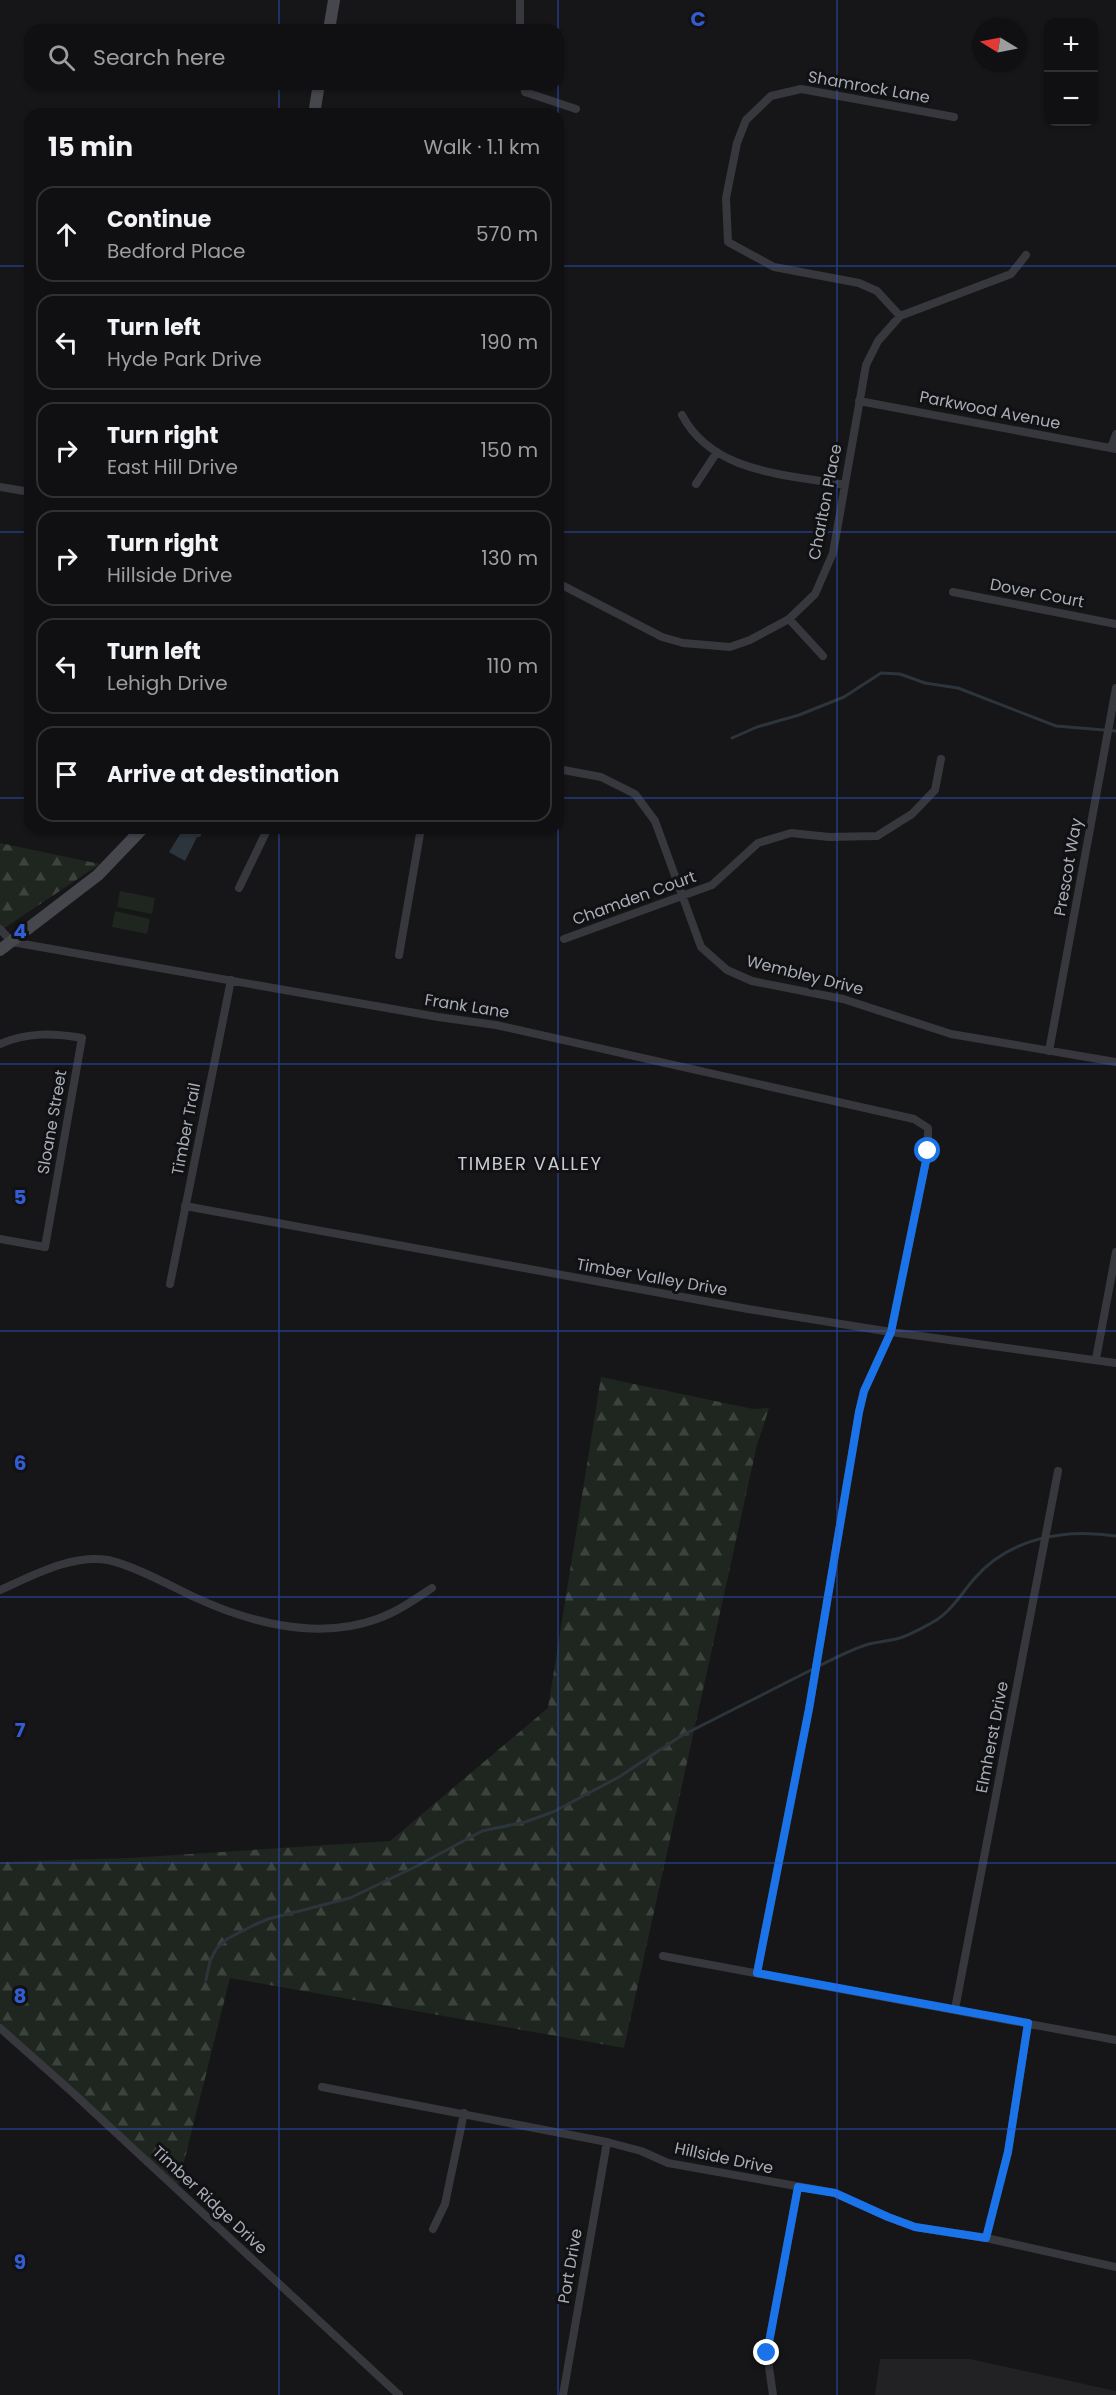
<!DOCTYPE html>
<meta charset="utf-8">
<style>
body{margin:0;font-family:Poppins,sans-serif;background:#1e1e20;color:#f1f3f6}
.controls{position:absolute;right:18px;top:18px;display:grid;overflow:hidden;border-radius:12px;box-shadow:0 2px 4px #0004}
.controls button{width:54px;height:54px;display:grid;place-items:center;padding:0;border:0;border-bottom:2px solid #303032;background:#101012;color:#f1f3f6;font:30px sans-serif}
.compass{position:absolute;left:972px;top:18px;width:54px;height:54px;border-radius:50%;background:#101012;box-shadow:0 2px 4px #0004;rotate:280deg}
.stop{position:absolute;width:18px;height:18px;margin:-14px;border:4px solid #1a73e8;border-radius:50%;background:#fff}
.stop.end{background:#1a73e8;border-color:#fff;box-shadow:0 2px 6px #0008}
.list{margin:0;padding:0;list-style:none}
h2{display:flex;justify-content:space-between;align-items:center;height:78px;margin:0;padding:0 24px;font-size:26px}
h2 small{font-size:20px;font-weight:400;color:#9c9d9f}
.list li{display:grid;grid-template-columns:39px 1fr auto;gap:18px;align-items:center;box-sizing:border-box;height:96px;margin:0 12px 12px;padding:0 12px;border:2px solid #303032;border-radius:18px}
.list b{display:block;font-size:22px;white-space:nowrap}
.list p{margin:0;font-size:20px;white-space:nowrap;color:#9c9d9f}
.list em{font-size:20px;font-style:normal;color:#9c9d9f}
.icon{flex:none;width:33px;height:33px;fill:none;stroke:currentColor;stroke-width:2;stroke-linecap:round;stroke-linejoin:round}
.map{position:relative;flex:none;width:1116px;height:2395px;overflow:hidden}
.search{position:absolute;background:#101012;box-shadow:0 2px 4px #0004;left:24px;top:24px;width:540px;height:66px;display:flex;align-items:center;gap:15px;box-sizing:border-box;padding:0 21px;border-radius:18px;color:#9c9d9f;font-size:22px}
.panel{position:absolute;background:#101012;box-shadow:0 2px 4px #0004;left:24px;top:108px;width:540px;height:726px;border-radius:18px}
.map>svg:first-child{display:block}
.built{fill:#222225}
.grass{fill:#1e261f}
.forest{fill:url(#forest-firs)}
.water{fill:#2c353c}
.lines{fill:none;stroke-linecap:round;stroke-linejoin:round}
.stream{stroke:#2c353c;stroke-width:3}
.street{stroke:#37383d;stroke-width:8}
.secondary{stroke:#45474d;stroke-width:12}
.route{stroke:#1a73e8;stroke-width:8}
.grid{fill:none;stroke:#325cd3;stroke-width:1.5;stroke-opacity:0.55}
.labels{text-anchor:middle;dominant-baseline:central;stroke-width:6;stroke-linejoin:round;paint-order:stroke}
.street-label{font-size:16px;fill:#a8adb8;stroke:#111113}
.neighbourhood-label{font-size:18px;letter-spacing:1.5px;fill:#c9ccd4;stroke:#111113}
.grid-label{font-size:20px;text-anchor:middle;font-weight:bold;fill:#325cd3;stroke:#111113;stroke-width:6;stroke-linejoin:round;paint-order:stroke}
</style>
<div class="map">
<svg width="1116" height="2395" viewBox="0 0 1116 2395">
<defs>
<pattern id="forest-firs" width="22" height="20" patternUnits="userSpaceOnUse" patternTransform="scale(1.5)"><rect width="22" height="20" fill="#1e261f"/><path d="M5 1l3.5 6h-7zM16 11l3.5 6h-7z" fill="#3c433d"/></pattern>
</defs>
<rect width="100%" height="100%" fill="#161618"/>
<path class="built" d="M880,2359H970L1116,2391V2395H875Z"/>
<path class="grass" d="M120,891L155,898L152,914L117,907Z
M115,911L150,919L147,934L112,927Z"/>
<path class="forest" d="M0,843L100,864L0,931Z
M601,1377L753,1409L769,1408L757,1445L624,2048L230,1978L177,2190L0,2028V1862L129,1858L390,1841L548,1708Z"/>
<path class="water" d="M184,828H194L202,833L200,837H197L185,861L169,852Z"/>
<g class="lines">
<path class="stream" d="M732,738L757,727L799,715L844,697L881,673L900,674L925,683L958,688L1056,726L1116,731
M819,1666C835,1658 852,1649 869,1644C878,1642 887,1641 896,1639C909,1636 922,1628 933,1622C951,1612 961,1594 974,1579C1009,1538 1064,1528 1116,1536
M206,1980L210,1961L216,1949L227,1939L254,1925L268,1919L350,1898L417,1866L482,1831L525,1822L553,1812L619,1777L681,1736L813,1669"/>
<path class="street" d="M520,30V0
M524,84L525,92L576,109
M900,316L877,291L859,283L774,267L728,242L726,198L737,143L746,120L771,96L801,89L954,117
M859,401L1116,449
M682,415C713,474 787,474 845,485
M1111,448L1116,434
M696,484L717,452
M0,487L30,492
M558,583L662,637L683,643L730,647L750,640L789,619L815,594L833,553L866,365L878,341L900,316L1011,274L1026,255
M953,592L1116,624
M789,619L823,656
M558,769L601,777L635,794L655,821L701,947L727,970L752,981L843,999L951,1034L1116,1062
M239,888L268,828
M0,929L12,942L438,1017L496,1025L914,1119L928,1128V1151L891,1332L864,1391L859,1412L809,1709L757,1973
M564,939L712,885L758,843L791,833L829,837L877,836L912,814L935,790L941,759
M399,955L421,828
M0,1044C27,1032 54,1033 82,1038L45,1247L0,1239
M1049,1051L1116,688
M185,1206L748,1309L891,1332L1116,1363
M170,1284L231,980
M1096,1359L1116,1252
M0,1590C32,1576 71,1554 108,1560C132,1565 169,1585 192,1596C247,1622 317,1641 377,1619C397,1612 414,1600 432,1588
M663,1956L1116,2040
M955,2009L1058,1471
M0,2028L71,2091L399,2395
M322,2087L607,2142L641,2151L668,2163L835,2193L888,2217L915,2227L986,2238L1116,2267
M433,2229L445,2204L464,2113
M986,2238L1008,2152L1028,2023
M563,2395L607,2142
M773,2395L767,2353L798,2187"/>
<path class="secondary" d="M329,30L334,0
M314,114L319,84
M0,950L98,875L143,828"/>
</g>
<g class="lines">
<path class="route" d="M767,2353L798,2187L835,2193L888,2217L915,2227L986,2238L1008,2152L1028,2023L757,1973L809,1709L859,1412L864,1391L891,1332L928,1151"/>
</g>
<path class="grid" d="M279,0V30M558,0V30M837,0V2395M558,30V84M279,84V114M558,84V114M558,114V828M0,266H30M558,266H1116M0,532H30M558,532H1116M0,798H30M558,798H1116M279,828V2395M558,828V2395M0,1064H1116M0,1331H1116M0,1597H1116M0,1863H1116M0,2129H1116"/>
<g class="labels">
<g class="street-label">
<text transform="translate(869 87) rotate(10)">Shamrock Lane</text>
<text transform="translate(990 410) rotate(11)">Parkwood Avenue</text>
<text transform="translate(825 502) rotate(-79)">Charlton Place</text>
<text transform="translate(1037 593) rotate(11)">Dover Court</text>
<text transform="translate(1068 867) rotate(-80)">Prescot Way</text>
<text transform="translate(634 898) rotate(-20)">Chamden Court</text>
<text transform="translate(805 975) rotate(14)">Wembley Drive</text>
<text transform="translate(467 1006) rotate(9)">Frank Lane</text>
<text transform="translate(52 1122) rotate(-80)">Sloane Street</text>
<text transform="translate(186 1129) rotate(-79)">Timber Trail</text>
<text transform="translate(652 1277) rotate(10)">Timber Valley Drive</text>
<text transform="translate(992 1737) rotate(-79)">Elmherst Drive</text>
<text transform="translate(724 2158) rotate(12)">Hillside Drive</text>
<text transform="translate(210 2200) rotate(43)">Timber Ridge Drive</text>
<text transform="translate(570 2266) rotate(-80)">Port Drive</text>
</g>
<g class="neighbourhood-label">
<text x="530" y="1163">TIMBER VALLEY</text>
</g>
</g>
<g class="grid-label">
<text x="698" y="26">C</text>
<text x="20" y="938">4</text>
<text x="20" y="1204">5</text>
<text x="20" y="1470">6</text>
<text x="20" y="1737">7</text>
<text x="20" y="2003">8</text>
<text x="20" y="2269">9</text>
</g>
</svg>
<div class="controls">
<button>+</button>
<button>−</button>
</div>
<svg class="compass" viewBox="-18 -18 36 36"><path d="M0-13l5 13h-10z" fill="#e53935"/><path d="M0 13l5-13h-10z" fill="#9c9d9f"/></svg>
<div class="stop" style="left:928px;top:1151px"></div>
<div class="stop end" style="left:767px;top:2353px"></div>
<div class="search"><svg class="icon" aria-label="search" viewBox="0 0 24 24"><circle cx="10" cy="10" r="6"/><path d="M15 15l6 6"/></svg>Search here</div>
<section class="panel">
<h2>15 min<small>Walk · 1.1 km</small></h2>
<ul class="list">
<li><svg class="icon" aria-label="ahead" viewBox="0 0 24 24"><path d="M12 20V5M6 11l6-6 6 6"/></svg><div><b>Continue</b><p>Bedford Place</p></div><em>570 m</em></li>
<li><svg class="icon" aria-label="left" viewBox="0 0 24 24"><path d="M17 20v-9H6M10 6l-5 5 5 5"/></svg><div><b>Turn left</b><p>Hyde Park Drive</p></div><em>190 m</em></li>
<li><svg class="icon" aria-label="right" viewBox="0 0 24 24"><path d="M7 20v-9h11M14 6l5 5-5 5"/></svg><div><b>Turn right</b><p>East Hill Drive</p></div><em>150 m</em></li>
<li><svg class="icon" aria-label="right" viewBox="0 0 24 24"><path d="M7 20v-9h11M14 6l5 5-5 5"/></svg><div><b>Turn right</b><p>Hillside Drive</p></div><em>130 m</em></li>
<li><svg class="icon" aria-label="left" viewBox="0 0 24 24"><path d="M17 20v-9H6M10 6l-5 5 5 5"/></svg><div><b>Turn left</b><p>Lehigh Drive</p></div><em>110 m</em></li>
<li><svg class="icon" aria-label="arrive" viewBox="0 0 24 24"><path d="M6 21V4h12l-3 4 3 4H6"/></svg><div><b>Arrive at destination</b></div></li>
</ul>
</section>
</div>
